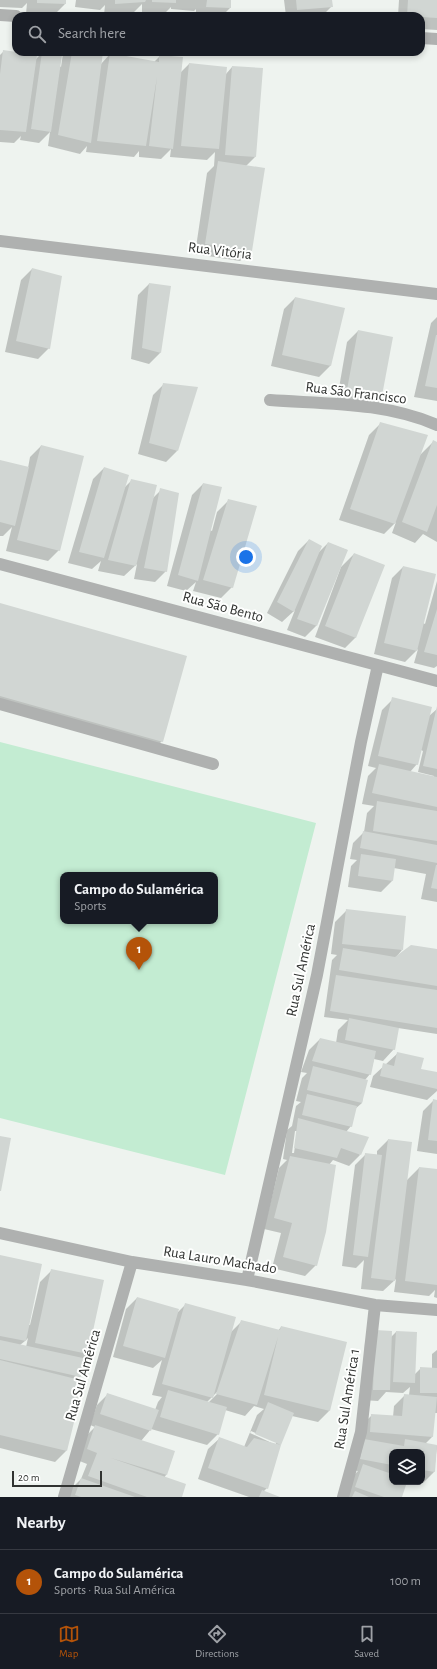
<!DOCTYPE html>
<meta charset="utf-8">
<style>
body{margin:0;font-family:"Alegreya Sans",sans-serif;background:#242831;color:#f1f3f6}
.controls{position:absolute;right:12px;bottom:12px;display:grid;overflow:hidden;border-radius:8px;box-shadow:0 2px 6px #0003}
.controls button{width:36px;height:36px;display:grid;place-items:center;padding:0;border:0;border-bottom:1px solid #363941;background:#171b24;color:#f1f3f6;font:20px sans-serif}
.scale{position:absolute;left:12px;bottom:10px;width:90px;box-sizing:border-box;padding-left:4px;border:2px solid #313331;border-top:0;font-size:11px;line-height:14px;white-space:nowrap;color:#313331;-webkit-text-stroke:3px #fefffe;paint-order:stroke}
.you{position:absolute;left:246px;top:557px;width:14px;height:14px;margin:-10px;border:3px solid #fff;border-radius:50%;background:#1a73e8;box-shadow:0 0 0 6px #1a73e833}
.badge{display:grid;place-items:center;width:26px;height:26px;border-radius:50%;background:#b45309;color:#fff;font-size:13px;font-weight:700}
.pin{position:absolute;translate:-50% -33px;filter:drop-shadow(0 1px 2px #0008)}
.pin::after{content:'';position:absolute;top:21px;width:14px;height:12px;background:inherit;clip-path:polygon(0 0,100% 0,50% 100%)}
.popup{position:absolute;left:60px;top:872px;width:158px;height:52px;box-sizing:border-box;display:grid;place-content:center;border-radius:8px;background:#171b24;filter:drop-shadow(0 1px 3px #0005);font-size:13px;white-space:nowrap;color:#9ea1a6}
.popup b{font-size:15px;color:#f1f3f6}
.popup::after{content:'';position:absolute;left:50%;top:100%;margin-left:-8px;border:8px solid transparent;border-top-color:#171b24}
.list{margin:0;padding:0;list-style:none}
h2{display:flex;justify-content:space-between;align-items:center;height:52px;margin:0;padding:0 16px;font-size:17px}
h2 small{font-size:13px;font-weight:400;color:#9ea1a6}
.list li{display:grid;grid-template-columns:26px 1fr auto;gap:12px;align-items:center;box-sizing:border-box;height:64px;padding:0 16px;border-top:1px solid #363941}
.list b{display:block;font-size:15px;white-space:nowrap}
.list p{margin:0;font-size:13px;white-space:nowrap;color:#9ea1a6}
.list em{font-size:13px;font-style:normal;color:#9ea1a6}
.icon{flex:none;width:22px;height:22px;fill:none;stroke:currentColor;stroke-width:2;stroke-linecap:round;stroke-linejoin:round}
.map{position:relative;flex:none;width:437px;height:1497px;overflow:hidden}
.search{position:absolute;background:#171b24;box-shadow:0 2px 6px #0003;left:12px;right:12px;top:12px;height:44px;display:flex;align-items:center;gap:10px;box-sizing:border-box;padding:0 14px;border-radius:12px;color:#9ea1a6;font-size:15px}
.sheet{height:116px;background:#171b24}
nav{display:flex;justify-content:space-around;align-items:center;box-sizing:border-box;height:56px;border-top:1px solid #363941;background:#171b24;font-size:11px;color:#9ea1a6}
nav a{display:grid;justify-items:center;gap:2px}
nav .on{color:#b45309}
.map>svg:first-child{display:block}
.green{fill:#c3ecd2;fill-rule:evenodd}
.shadow{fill:#0003;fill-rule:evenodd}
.building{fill:#d1d6d3}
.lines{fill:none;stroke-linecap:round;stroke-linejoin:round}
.minor{stroke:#afb1b0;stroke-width:12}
.labels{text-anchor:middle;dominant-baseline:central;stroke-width:4;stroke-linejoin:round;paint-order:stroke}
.street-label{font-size:15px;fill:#313331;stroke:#fefffe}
</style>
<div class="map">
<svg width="437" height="1497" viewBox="0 0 437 1497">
<rect width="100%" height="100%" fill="#eef3ef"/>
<path class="green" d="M0,742L316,823L225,1175L0,1118ZM63,875H215V921H63Z"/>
<path class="shadow" d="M0,0H65V4L54,15L26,14L27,3L22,8L0,7Z
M76,0H230V8L222,16H196V9L194,11L171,9V7L164,14L142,13V4L133,13L104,15L105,5L100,10L75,7Z
M284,0H331L332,6L322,16H286Z
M399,0H437V30L421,29V16H398Z
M4,51L35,60L42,53L61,67L63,54L66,52H102L101,64L110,54L154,62L160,56L180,73L189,64L226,74L232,67L255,157L246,166L251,250L240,261L195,254L207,173L214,166L215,152L207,160L170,157L171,149L161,159L139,157V151L134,157L86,152L87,146L80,154L48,146L50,132L39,143L20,140L21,136L14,143L0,142V55Z
M32,269L49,348L38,359L5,352L21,280Z
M149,284L170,287L160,353L149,364L131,359L138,295Z
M295,298L343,309L330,366L319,377L271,366L284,309Z
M437,317V401L414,397L431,323Z
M358,331L381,401L369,412L336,405L347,342Z
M164,384L177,451L166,462L138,454L153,395Z
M380,424L419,456L434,441L437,443V542L423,534L415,543L392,533L396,522L384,534L339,520L369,435Z
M41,446L59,550L48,561L6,551L12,527L3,536H0V461L28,468L30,457Z
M104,468L124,488L132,480L153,498L161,490L166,571L155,582L134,579L137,564L124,576L98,571L101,561L92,569L68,563L93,479Z
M203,484L210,530L212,531L217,512L229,500L232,587L221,598L193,591L196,582L186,591L167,586L192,495Z
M309,540L317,554L328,543L347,550L316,626L305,637L287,630L295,610L282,622L267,613L298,551Z
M354,554L356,637L345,648L315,637L341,567Z
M403,567L423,623L425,624L437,581V666L434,668L414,663L418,649L405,662L374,654L392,578Z
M0,605L162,741L156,747L0,703Z
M393,699L429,716L437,709V902L421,899L426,874L394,868L392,881L381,892L348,887L351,866L357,860L350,859L353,843L364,832L367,813L374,806L362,804L368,776L376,768L368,766L382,710ZM421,750L423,751L418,772L434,776L433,778L410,772L417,764Z
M346,911L402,950L397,956L437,950V1034L398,1028L394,1049L383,1061L374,1059L370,1074L365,1080L362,1103L355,1109L351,1126L346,1132L360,1155L349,1166L333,1160L329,1165L316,1265L305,1276L272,1268L281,1233L264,1229L279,1168L287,1160L283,1159L287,1130L292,1126L296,1106L301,1102L296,1101L302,1078L307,1073L301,1072L309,1050L320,1039L336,1043L338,1030L348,1020L324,1017L332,960L337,955L331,954L335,922ZM295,1131H297L294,1153H292Z
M398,1053L420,1070L437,1073V1091L427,1100L370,1087L373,1076Z
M434,1100L437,1101V1154L417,1151L423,1111Z
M388,1140L406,1181L419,1168L437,1170V1298L434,1297L435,1290L429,1296L394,1292L396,1279L383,1291L361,1289L364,1260L356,1268L342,1266L355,1165L366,1154L377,1155V1151Z
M0,1256L28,1325H30L40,1282L51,1271L88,1354L82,1359L80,1377L77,1380L66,1451L55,1462L0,1448ZM28,1338L26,1347L20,1345L25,1341Z
M137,1298L177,1313L186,1304L230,1333L242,1321L278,1331L281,1327L345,1343L329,1411L318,1422L292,1416L280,1445L267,1488L263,1492L278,1497H249L198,1479L208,1449L220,1438L244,1447L257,1415L264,1409L254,1406L245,1416L225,1410L218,1434L207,1445L151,1429L141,1441L174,1452L166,1475L164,1478L180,1497H67L70,1490L81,1479L87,1464L77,1460L85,1437L95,1427L90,1425L97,1405L108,1394L155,1410L158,1402L162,1397L152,1395L162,1360L153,1368L113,1357L126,1309ZM219,1390L220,1391L205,1406L204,1405ZM251,1431L276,1442V1445L250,1433Z
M376,1331L391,1337L396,1332L415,1374L421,1368L432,1369V1354L437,1350V1413H434L432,1437L425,1444L437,1446L434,1472L423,1483L417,1482H422V1452H392V1482H406L401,1497H345L353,1476L358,1471L350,1470L361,1426L372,1415L393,1417L394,1406L405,1395H409L410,1387L403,1393L386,1392L378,1401L362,1400L365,1342Z"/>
<path class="building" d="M37,0H66V4L37,3Z
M115,0H146L145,2L115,4Z
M152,0H176V3L152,2Z
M207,0H231V8L206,7Z
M296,0H332L333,7L297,10Z
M408,0H437V18L407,16Z
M3,50L37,55L26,132L0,130V74Z
M42,52L62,55L51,132L31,129Z
M72,52H103L91,143L58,135Z
M110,53L159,62V55L183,57L173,149L149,146L157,77L146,146L97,141Z
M189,63L227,67L219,149L181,146Z
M232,66L263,68L256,157L225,155Z
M218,161L265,168L252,251L205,244Z
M32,268L62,276L50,349L16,341Z
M149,283L171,286L161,353L142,348Z
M295,297L345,308L331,366L282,355Z
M358,330L393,337L381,401L346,395Z
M436,335H437V388L425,386Z
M163,383L198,387L178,451L149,443Z
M380,422L428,435L395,524L350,509Z
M433,440L437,442V505L427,532L402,522Z
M41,445L84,456L60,551L17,540Z
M0,460L29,467L15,526L0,522Z
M104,467L129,475L104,558L79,552Z
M131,479L157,485L136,566L108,560Z
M203,483L222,487L198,581L178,575Z
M160,488L179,493L167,572L144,568Z
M228,499L257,506L233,588L203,580Z
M309,539L322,546L294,612L277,602Z
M328,542L348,550L317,626L297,619Z
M354,553L385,565L356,638L325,626Z
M403,566L436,574L417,651L384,643Z
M0,603L187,656L163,742L0,696Z
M437,609V655L424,652Z
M392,697L432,707L418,765L378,756Z
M437,706V769L423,766Z
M379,764L437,777V807L372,793Z
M377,801L437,811V841L373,831Z
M363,831L437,845V863L360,848Z
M361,854L396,859L393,881L358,876Z
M436,865H437V889L431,888Z
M346,909L406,916L403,950L342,944Z
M411,945L437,949V986L339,970L343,948L395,957Z
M336,975L437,990V1028L330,1011Z
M349,1018L399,1028L395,1050L345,1040Z
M320,1038L376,1051L371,1075L312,1061Z
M397,1052L424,1058L421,1069L437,1072V1089L380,1076L383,1063L394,1066Z
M313,1066L368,1080L362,1103L307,1090Z
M307,1094L357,1106L352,1127L302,1115Z
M433,1099L437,1100V1141L428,1140Z
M298,1118L369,1137L361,1155L341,1148L337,1158L294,1148Z
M0,1136L11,1138L1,1191H0Z
M388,1139L412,1142L395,1281L371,1278Z
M365,1153L382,1155L368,1257L353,1255Z
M290,1156L336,1165L326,1232L317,1266L283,1257L292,1223L274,1218Z
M419,1167L437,1169V1285L405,1281Z
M0,1255L42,1264L26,1341L0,1336Z
M51,1269L104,1280L88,1354L35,1343Z
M137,1297L179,1309L165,1358L123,1346Z
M185,1303L236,1317L213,1398L162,1384Z
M241,1320L280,1330L281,1326L347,1342L330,1411L264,1395L278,1337L257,1405L216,1394Z
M375,1330L392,1331L390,1390H373Z
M396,1331L417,1332L415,1383L393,1382Z
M0,1340L83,1358L81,1377L0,1359Z
M0,1360L84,1381L67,1451L0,1435Z
M420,1367L437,1368V1393H420Z
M168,1390L227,1407L219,1435L160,1417Z
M107,1393L159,1410L151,1431L100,1414Z
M404,1394L437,1397L433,1437L370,1432L371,1414L402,1416Z
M268,1402L294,1413L281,1445L268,1489L208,1468L219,1437L247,1447L254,1438L281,1445L255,1434Z
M95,1425L175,1451L167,1475L111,1458L186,1484L182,1497H147L88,1476L97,1453L87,1449Z
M364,1439L404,1446L405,1439L437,1445L435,1472L422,1470V1452H392V1465L360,1459Z
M363,1464L392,1474V1482H407L402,1497H384L355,1487Z
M81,1478L135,1497H81L75,1495Z
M262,1490L280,1497H259Z
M355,1491L369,1497H352Z"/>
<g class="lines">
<path class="minor" d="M0,15L16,16
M421,38L437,39
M0,241L437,294
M270,400C325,404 385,402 437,425
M0,564L437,681
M0,704L213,764
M0,1233L132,1262L247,1280L375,1305L437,1310
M247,1280L317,975L361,742L378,665
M64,1497L132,1262
M343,1497L361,1432L375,1305"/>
</g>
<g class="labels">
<g class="street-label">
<text transform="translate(220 251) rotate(7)">Rua Vitória</text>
<text transform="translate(356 393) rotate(7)">Rua São Francisco</text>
<text transform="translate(223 607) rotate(15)">Rua São Bento</text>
<text transform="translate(301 970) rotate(-78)">Rua Sul América</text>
<text transform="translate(220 1260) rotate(9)">Rua Lauro Machado</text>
<text transform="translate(83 1375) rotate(-74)">Rua Sul América</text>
<text transform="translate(347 1399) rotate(-81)">Rua Sul América 1</text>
</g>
</g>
</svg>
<div class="controls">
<button><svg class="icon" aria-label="layers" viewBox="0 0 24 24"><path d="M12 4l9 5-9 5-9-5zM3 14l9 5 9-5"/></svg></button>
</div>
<div class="scale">20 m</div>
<div class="you"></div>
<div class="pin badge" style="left:139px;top:970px">1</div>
<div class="popup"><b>Campo do Sulamérica</b>Sports</div>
<div class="search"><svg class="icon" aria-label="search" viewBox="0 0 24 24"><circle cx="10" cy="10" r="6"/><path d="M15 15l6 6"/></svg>Search here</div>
</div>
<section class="sheet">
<h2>Nearby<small></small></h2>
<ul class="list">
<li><span class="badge">1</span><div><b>Campo do Sulamérica</b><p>Sports · Rua Sul América</p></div><em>100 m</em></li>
</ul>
</section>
<nav>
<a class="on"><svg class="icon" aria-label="map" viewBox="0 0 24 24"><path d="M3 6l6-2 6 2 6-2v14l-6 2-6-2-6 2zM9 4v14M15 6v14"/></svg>Map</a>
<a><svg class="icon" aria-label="directions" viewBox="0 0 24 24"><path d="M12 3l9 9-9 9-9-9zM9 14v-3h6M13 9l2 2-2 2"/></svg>Directions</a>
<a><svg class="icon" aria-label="saved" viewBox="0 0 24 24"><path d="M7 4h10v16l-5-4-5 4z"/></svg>Saved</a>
</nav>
